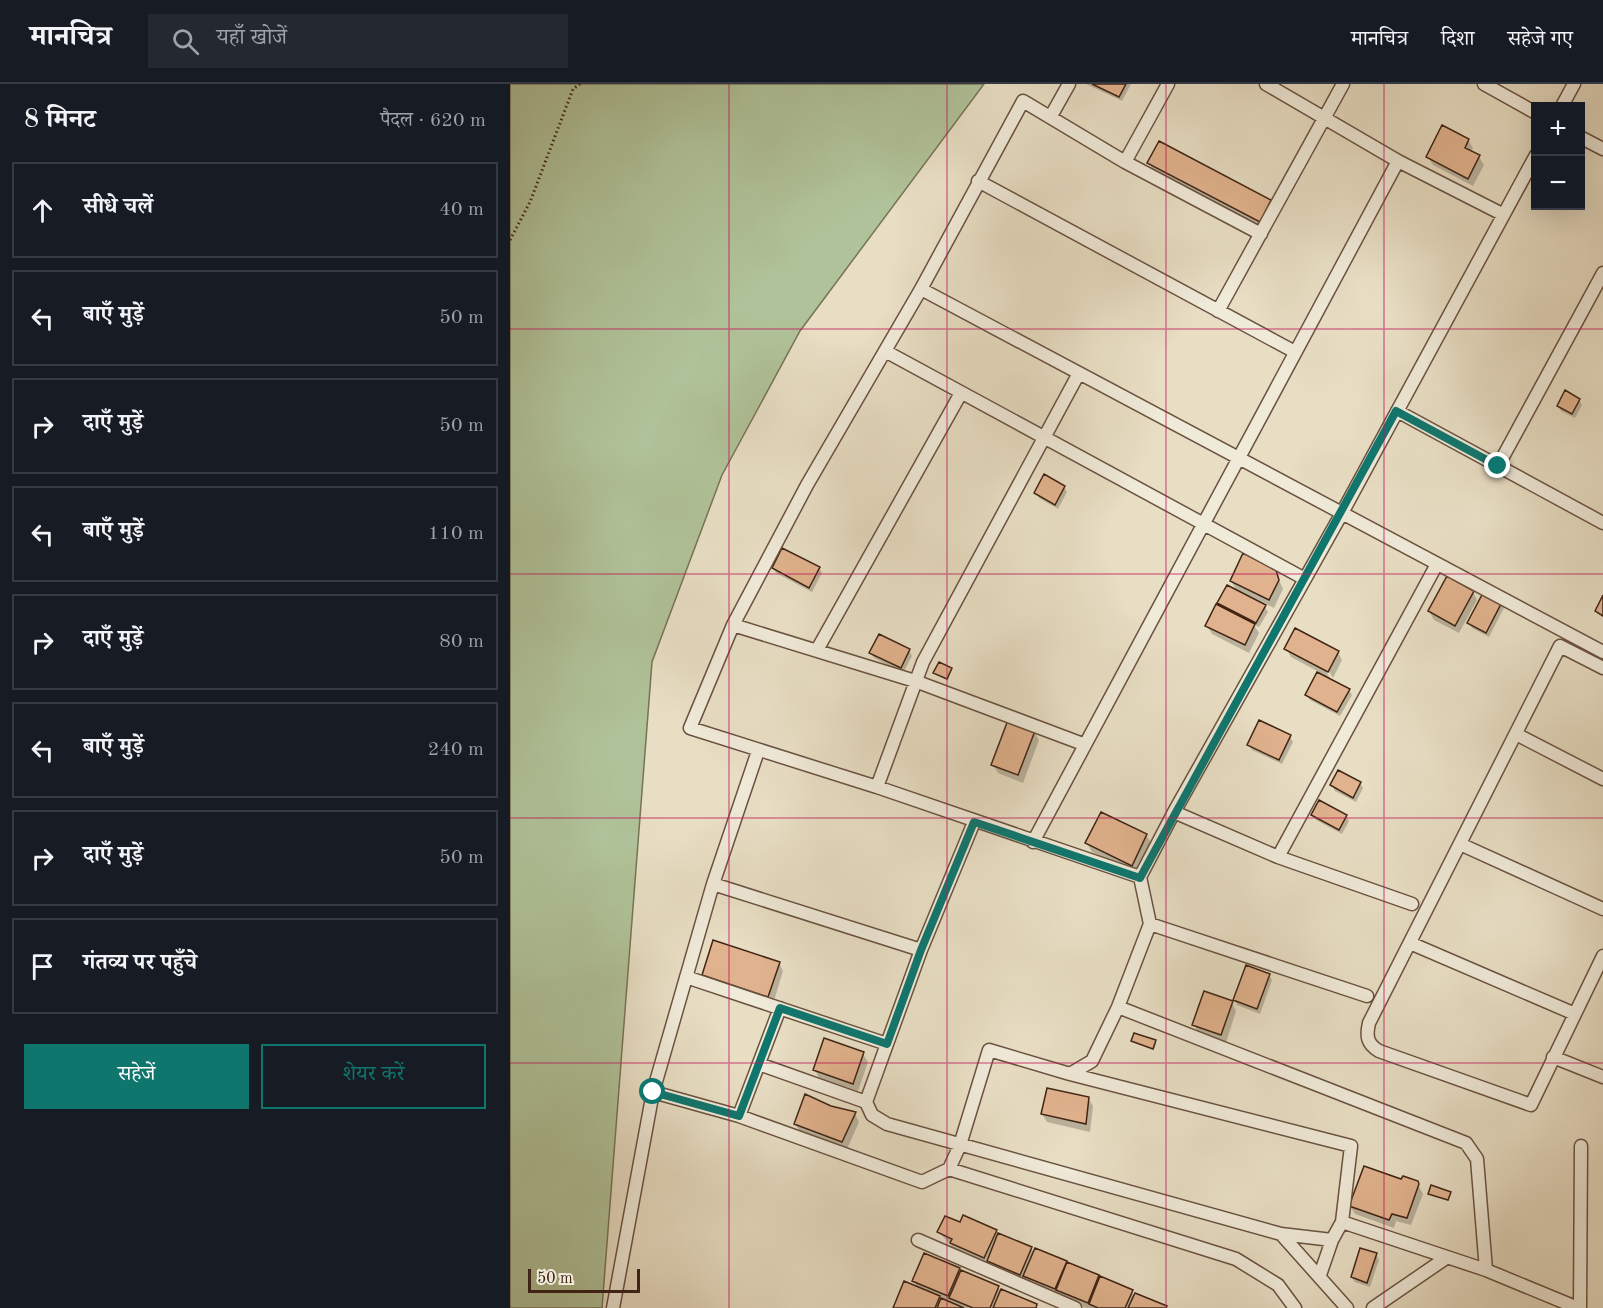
<!DOCTYPE html>
<html lang="hi">
<meta charset="utf-8">
<style>
body{margin:0;font-family:"Old Standard TT","Noto Serif Devanagari",serif;background:#242831;color:#f1f3f6}
.controls{position:absolute;right:18px;top:18px;display:grid;overflow:hidden;border-radius:0px;box-shadow:0 6px 24px #0002}
.controls button{width:54px;height:54px;display:grid;place-items:center;padding:0;border:0;border-bottom:2px solid #363941;background:#171b24;color:#f1f3f6;font:30px sans-serif}
.scale{position:absolute;left:18px;bottom:15px;width:112px;box-sizing:border-box;padding-left:6px;border:3px solid #402414;border-top:0;font-size:16px;line-height:21px;white-space:nowrap;color:#402414;-webkit-text-stroke:4px #f0ead9;paint-order:stroke}
.stop{position:absolute;width:18px;height:18px;margin:-14px;border:4px solid #0f766e;border-radius:50%;background:#fff}
.stop.end{background:#0f766e;border-color:#fff;box-shadow:0 2px 6px #0008}
.list{margin:0;padding:0;list-style:none}
h2{display:flex;justify-content:space-between;align-items:center;height:78px;margin:0;padding:0 24px;font-size:26px}
h2 small{font-size:20px;font-weight:400;color:#9ea1a6}
.list li{display:grid;grid-template-columns:39px 1fr auto;gap:18px;align-items:center;box-sizing:border-box;height:96px;margin:0 12px 12px;padding:0 12px;border:2px solid #363941;border-radius:0px}
.list b{display:block;font-size:22px;white-space:nowrap}
.list em{font-size:20px;font-style:normal;color:#9ea1a6}
.actions{display:flex;gap:12px;padding:18px 24px}
.actions a{flex:1;padding:14px 0;border:2px solid #0f766e;border-radius:0px;text-align:center;font-size:21px;color:#0f766e}
.actions .main{background:#0f766e;color:#fff}
.icon{flex:none;width:33px;height:33px;fill:none;stroke:currentColor;stroke-width:2;stroke-linecap:round;stroke-linejoin:round}
.map{position:relative;flex:none;width:1093px;height:1224px;overflow:hidden}
header{display:flex;align-items:center;gap:36px;box-sizing:border-box;height:84px;padding:0 30px;background:#171b24;border-bottom:2px solid #363941}
header strong{font-size:28px}
nav{display:flex;gap:33px;margin-inline-start:auto;font-size:21px}
.search{width:420px;height:54px;background:#242831;display:flex;align-items:center;gap:15px;box-sizing:border-box;padding:0 21px;border-radius:0px;color:#9ea1a6;font-size:22px}
main{display:flex}
aside{flex:1;background:#171b24}
.map>svg:first-child{display:block}
.green{fill:#b0c299;stroke:#787356;stroke-width:1.5}
.shadow{fill:#0003}
.building{fill:#e0b28d;stroke:#402414;stroke-width:1.5}
.lines{fill:none;stroke-linecap:round;stroke-linejoin:round}
.street-casing{stroke:#6a5240;stroke-width:15}
.path{stroke:#402414;stroke-width:3;stroke-dasharray:1.5 3;stroke-linecap:butt}
.street{stroke:#f0ead9;stroke-width:12}
.route{stroke:#0f766e;stroke-width:8}
.grid{fill:none;stroke:#c2185b;stroke-width:1.5;stroke-opacity:0.55}
</style>
<header>
<strong>मानचित्र</strong>
<div class="search"><svg class="icon" aria-label="search" viewBox="0 0 24 24"><circle cx="10" cy="10" r="6"/><path d="M15 15l6 6"/></svg>यहाँ खोजें</div>
<nav><a>मानचित्र</a><a>दिशा</a><a>सहेजे गए</a></nav>
</header>
<main>
<aside>
<h2>8 मिनट<small>पैदल · 620 m</small></h2>
<ul class="list">
<li><svg class="icon" aria-label="ahead" viewBox="0 0 24 24"><path d="M12 20V5M6 11l6-6 6 6"/></svg><div><b>सीधे चलें</b></div><em>40 m</em></li>
<li><svg class="icon" aria-label="left" viewBox="0 0 24 24"><path d="M17 20v-9H6M10 6l-5 5 5 5"/></svg><div><b>बाएँ मुड़ें</b></div><em>50 m</em></li>
<li><svg class="icon" aria-label="right" viewBox="0 0 24 24"><path d="M7 20v-9h11M14 6l5 5-5 5"/></svg><div><b>दाएँ मुड़ें</b></div><em>50 m</em></li>
<li><svg class="icon" aria-label="left" viewBox="0 0 24 24"><path d="M17 20v-9H6M10 6l-5 5 5 5"/></svg><div><b>बाएँ मुड़ें</b></div><em>110 m</em></li>
<li><svg class="icon" aria-label="right" viewBox="0 0 24 24"><path d="M7 20v-9h11M14 6l5 5-5 5"/></svg><div><b>दाएँ मुड़ें</b></div><em>80 m</em></li>
<li><svg class="icon" aria-label="left" viewBox="0 0 24 24"><path d="M17 20v-9H6M10 6l-5 5 5 5"/></svg><div><b>बाएँ मुड़ें</b></div><em>240 m</em></li>
<li><svg class="icon" aria-label="right" viewBox="0 0 24 24"><path d="M7 20v-9h11M14 6l5 5-5 5"/></svg><div><b>दाएँ मुड़ें</b></div><em>50 m</em></li>
<li><svg class="icon" aria-label="arrive" viewBox="0 0 24 24"><path d="M6 21V4h12l-3 4 3 4H6"/></svg><div><b>गंतव्य पर पहुँचे</b></div></li>
</ul>
<div class="actions"><a class="main">सहेजें</a><a>शेयर करें</a></div>
</aside>
<div class="map">
<svg width="1093" height="1224" viewBox="0 0 1093 1224">
<rect width="100%" height="100%" fill="#e8dec4"/>
<filter id="stains"><feTurbulence type="fractalNoise" baseFrequency=".00333" numOctaves="4"/><feColorMatrix values="0 0 0 0 .2 0 0 0 0 .09 0 0 0 0 .02 0 0 0 .5 -.17"/></filter>
<radialGradient id="worn" r=".72"><stop offset=".6" stop-color="#630" stop-opacity="0"/><stop offset="1" stop-color="#630" stop-opacity=".3"/></radialGradient>
<path class="green" d="M0,0H474L290,247L212,391L142,578L92,1224H0Z"/>
<path class="shadow" d="M576,0H621L612,17Z
M958,56L963,64L961,68L969,73L974,81L963,102L923,81L918,73Z
M639,79L760,117L767,128L756,149L646,91Z
M1069,316L1072,321L1065,334L1051,327L1048,322Z
M554,403L557,408L548,425L529,414L526,409Z
M263,484H309L312,489L302,508L266,489Z
M765,487L773,505L764,524L752,518L758,528L749,543L744,541L749,549L739,569L702,550L697,542L713,525L709,519L728,509L721,497Z
M963,508L967,516L949,549L924,536L919,527Z
M991,519L994,524L979,553L962,544L959,539Z
M776,564L828,568L832,576L823,594L815,581L813,582L822,598L839,606L842,611L830,632L800,616L797,611L809,588L781,573Z
M399,566L402,572L393,589L364,574L361,569Z
M441,585L438,597L425,589Z
M524,648L529,656L513,699L488,689L483,681Z
M780,653L783,658L772,680L742,666L739,661Z
M850,699L853,704L846,718L825,707L822,701Z
M803,731L836,732L839,737L832,750L806,736Z
M636,751L641,759L627,789L582,768L577,759Z
M269,879L273,887L263,920L198,899L193,891Z
M759,891L762,896L750,930L727,921L724,916Z
M722,918L726,927L716,959L689,949L684,941Z
M623,957L645,958L646,960L644,966Z
M353,970L358,978L348,1007L309,994L305,986Z
M578,1014L583,1022L580,1048L537,1038L532,1030Z
M320,1023L345,1030L349,1038L337,1065L290,1048L285,1040Z
M892,1097L907,1099L913,1110L901,1141L886,1137L884,1144L845,1130L840,1122Z
M940,1109L939,1117L920,1110Z
M450,1140L486,1147L488,1152L521,1164L524,1169L525,1166L588,1192L590,1196L621,1207L625,1213L656,1224H576L520,1200L516,1194L515,1198L483,1185L480,1179L479,1182L446,1167L429,1148Z
M866,1170L869,1176L860,1203L845,1198L842,1193Z
M449,1185L451,1190L488,1203L490,1206L528,1224H384L408,1205L404,1197Z"/>
<path class="building" d="M582,0H616L609,13Z
M932,41L959,55L955,64L970,71L958,95L916,73Z
M649,57L761,116L750,138L637,79Z
M1055,306L1070,315L1062,330L1047,322Z
M534,390L555,402L545,421L524,409Z
M272,464L310,483L299,504L262,484Z
M733,469L766,486L769,496L759,516L720,497Z
M937,492L964,507L945,542L918,527Z
M717,501L756,521L746,539L707,519Z
M973,509L992,518L976,549L957,539Z
M1093,511V532L1085,527Z
M706,520L745,540L735,561L695,542Z
M785,544L829,567L818,588L774,565Z
M369,550L400,565L391,584L359,569Z
M429,578L442,584L437,595L423,589Z
M807,588L840,605L827,628L795,611Z
M498,636L525,647L508,691L481,681Z
M749,636L781,651L769,676L737,661Z
M828,686L851,698L843,714L820,701Z
M809,716L837,731L829,746L801,731Z
M591,728L637,750L622,782L575,759Z
M203,856L270,878L258,913L192,891Z
M736,881L760,890L747,925L723,916Z
M694,907L723,917L711,951L682,941Z
M624,949L646,956L643,965L621,957Z
M314,954L354,968L343,1000L303,986Z
M537,1004L579,1013L576,1040L531,1030Z
M295,1010L321,1022L346,1028L332,1058L284,1040Z
M854,1082L891,1095L893,1092L908,1097L909,1100L897,1134L882,1130L879,1136L839,1122Z
M921,1101L941,1108L938,1116L918,1110Z
M453,1131L487,1146L474,1174L440,1159L442,1155L427,1148L435,1132L450,1138Z
M488,1149L522,1163L510,1191L477,1177Z
M525,1164L557,1177L545,1205L513,1192Z
M850,1164L867,1169L857,1199L841,1193Z
M414,1169L450,1184L438,1212L402,1197Z
M557,1178L589,1191L578,1219L546,1206Z
M451,1186L489,1202L480,1224H463L439,1214Z
M590,1192L623,1206L615,1224H588L579,1220Z
M394,1197L430,1212L425,1224H383Z
M491,1205L527,1220L526,1224H483Z
M625,1209L657,1222L656,1224H618Z
M431,1214L454,1224H427Z"/>
<g class="lines">
<g class="street-casing">
<path id="street" d="M756,0L888,77L992,130
M974,0L1026,29
M1052,22L1064,0
M541,32L559,0
M1070,53L1093,65
M615,78L658,0
M468,97L785,268
M411,205L1093,568
M708,227L833,0
M375,267L795,495
M887,327L1093,439
M988,382L1093,189
M223,541L405,597L573,660
M307,566L451,309
M1093,584L1050,562L859,939C856,952 857,960 869,967L1021,1021L1093,872
M1006,650L1093,695
M367,703L413,578L569,289
M664,728L768,773L902,820
M523,758L888,77
M950,760L1093,825
M768,773L927,480
M630,793L367,703L180,644L223,541L297,401L411,205L513,17L615,78L751,150
M203,800L411,866
M640,840L857,912
M900,859L1065,930
M176,893L377,960
M608,923L956,1059L967,1075L976,1186
M1043,973L1093,993
M249,980L356,1018L411,866L464,738
M560,990L582,977L608,923L640,840L630,793L664,728L832,429L1026,71
M143,1008L229,1032L412,1098L439,1085L726,1175L768,1201L785,1224
M356,1018L362,1031L377,1040L771,1150L837,1224
M229,1032L270,924
M439,1085L450,1061L479,966L560,990L841,1062L832,1138L822,1156L810,1191
M832,1138L976,1186L1068,1224
M771,1150L822,1156
M408,1156L565,1224
M103,1224L143,1008L203,800L248,667
M863,1224L936,1174
M1070,1224L1071,1062"/>
</g>
<path class="path" d="M0,156L20,118L63,5L70,0"/>
<use href="#street" class="street"/>
</g>
<g class="lines">
<path class="route" d="M143,1008L229,1032L270,924L377,960L411,866L464,738L630,794L886,327L988,382"/>
</g>
<path class="grid" d="M219,0V1224M437,0V1224M656,0V1224M874,0V1224M0,245H1093M0,490H1093M0,734H1093M0,979H1093"/>
<rect width="100%" height="100%" filter="url(#stains)"/>
<rect width="100%" height="100%" fill="url(#worn)"/>
</svg>
<div class="controls">
<button>+</button>
<button>−</button>
</div>
<div class="scale">50 m</div>
<div class="stop" style="left:143px;top:1008px"></div>
<div class="stop end" style="left:988px;top:382px"></div>
</div>
</main>
